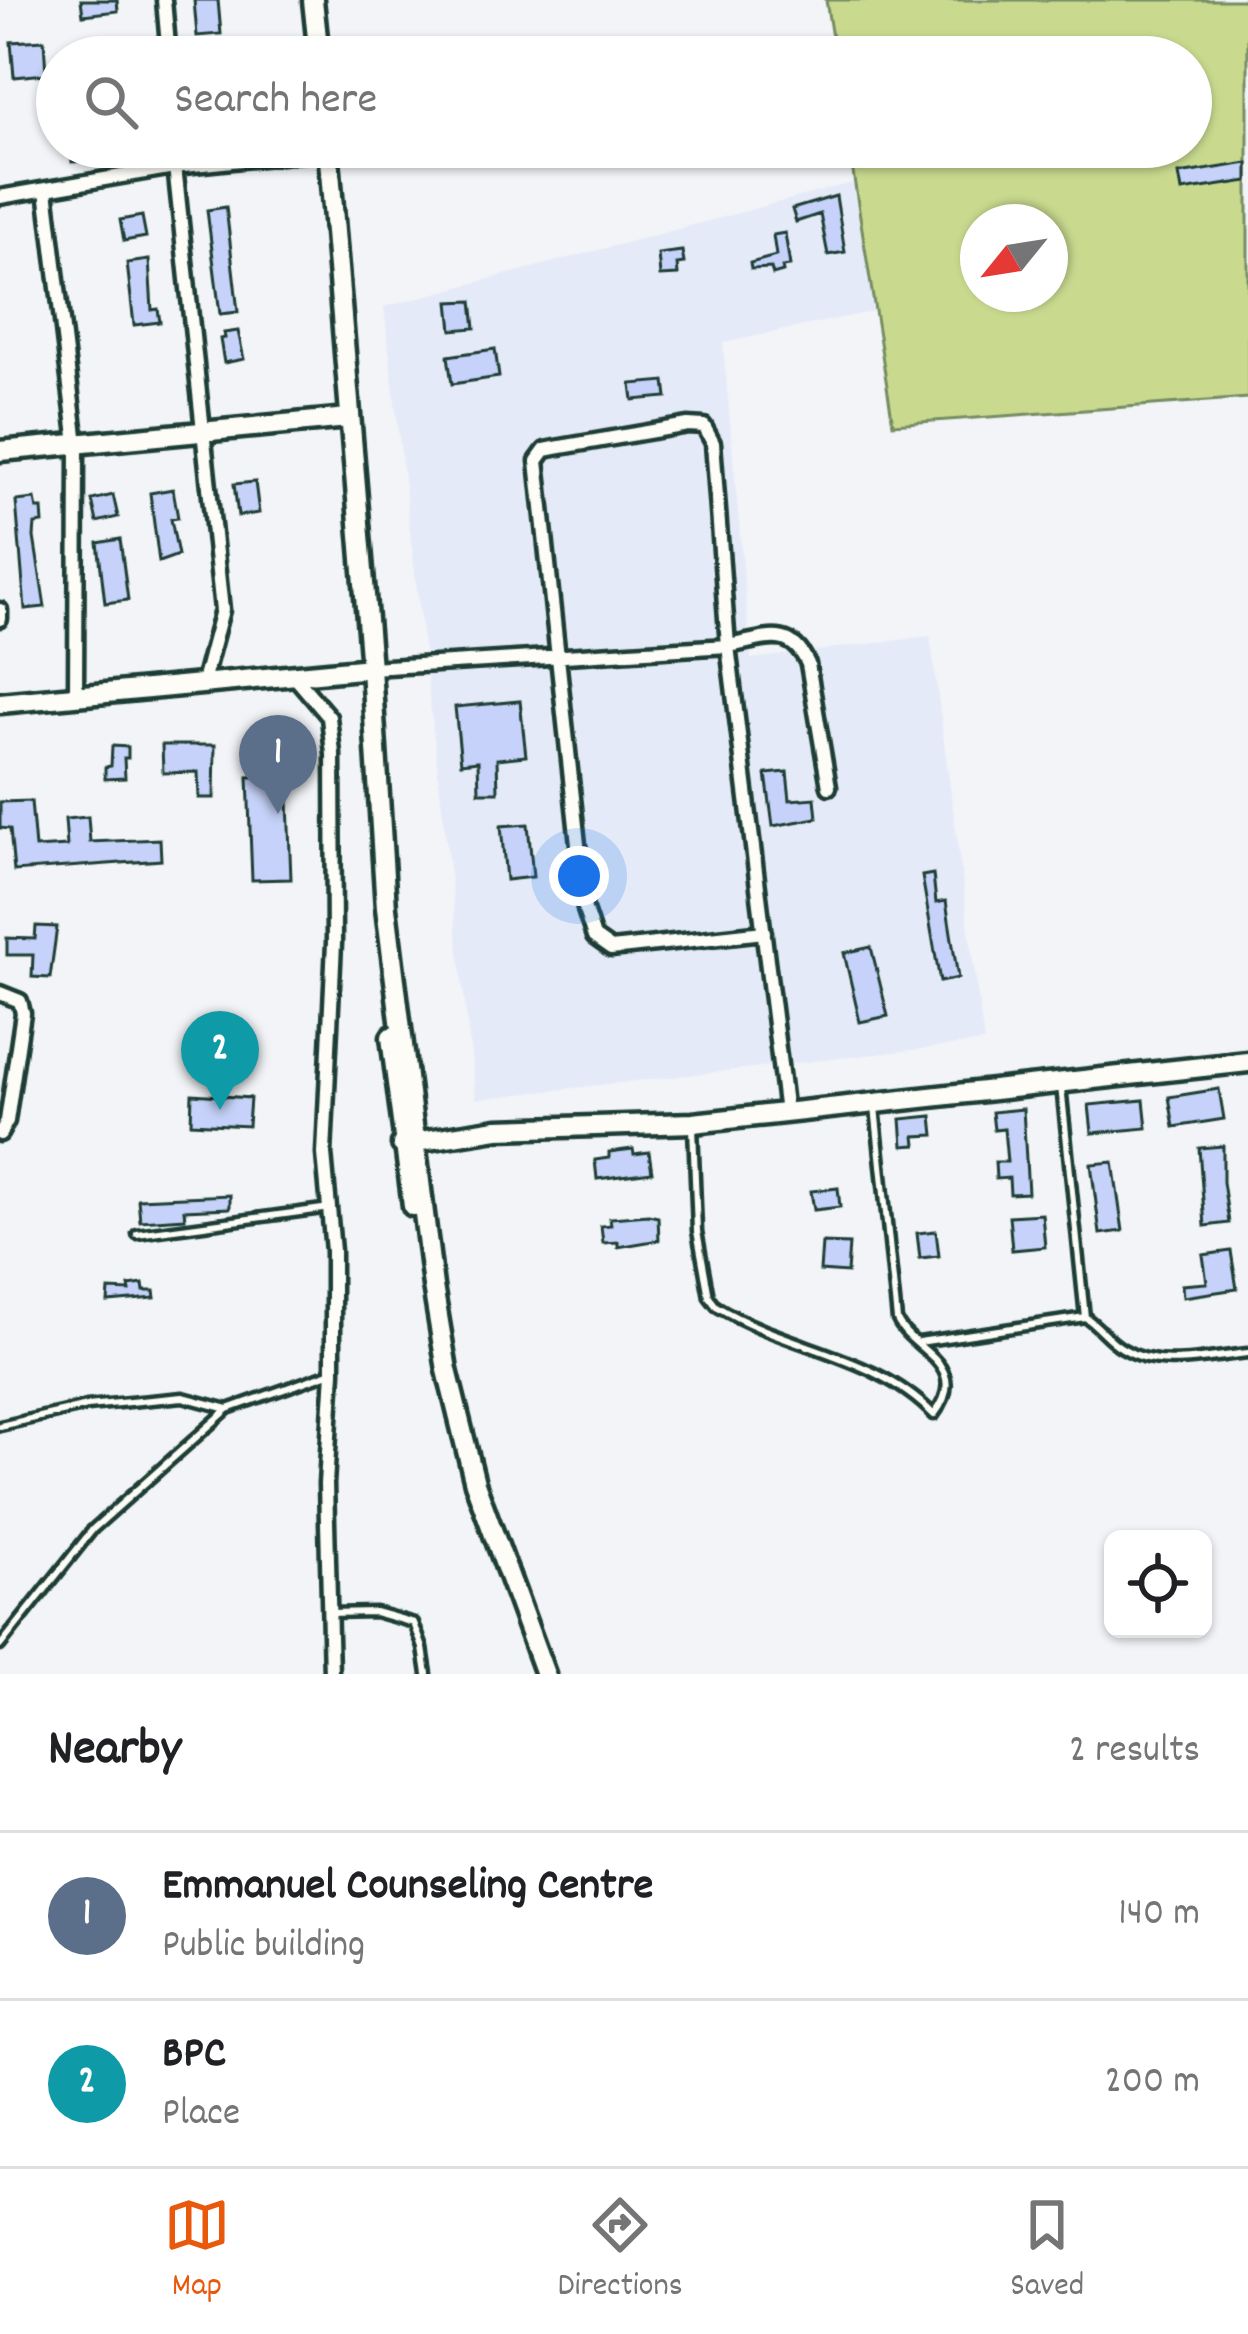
<!DOCTYPE html>
<style>
body{margin:0;font-family:Dekko,sans-serif;background:#f2f2f2;color:#202124}
.controls{position:absolute;right:36px;bottom:36px;display:grid;overflow:hidden;border-radius:18px;box-shadow:0 3px 9px #0004}
.controls button{width:108px;height:108px;display:grid;place-items:center;padding:0;border:0;border-bottom:3px solid #e0e0e0;background:#fff;color:#202124;font:60px sans-serif}
.compass{position:absolute;left:960px;top:204px;width:108px;height:108px;border-radius:50%;background:#fff;box-shadow:0 3px 9px #0004;rotate:240deg}
.you{position:absolute;left:579px;top:876px;width:42px;height:42px;margin:-30px;border:9px solid #fff;border-radius:50%;background:#1a73e8;box-shadow:0 0 0 18px #1a73e833}
.badge{display:grid;place-items:center;width:78px;height:78px;border-radius:50%;background:#ea580c;color:#fff;font-size:39px;font-weight:700}
.pin{position:absolute;translate:-50% -99px;filter:drop-shadow(0 3px 6px #0008)}
.pin::after{content:'';position:absolute;top:63px;width:42px;height:36px;background:inherit;clip-path:polygon(0 0,100% 0,50% 100%)}
.list{margin:0;padding:0;list-style:none}
h2{display:flex;justify-content:space-between;align-items:center;height:156px;margin:0;padding:0 48px;font-size:51px}
h2 small{font-size:39px;font-weight:400;color:#757577}
.list li{display:grid;grid-template-columns:78px 1fr auto;gap:36px;align-items:center;box-sizing:border-box;height:168px;padding:0 48px;border-top:3px solid #e0e0e0}
.list b{display:block;font-size:45px;white-space:nowrap}
.list p{margin:0;font-size:39px;white-space:nowrap;color:#757577}
.list em{font-size:39px;font-style:normal;color:#757577}
.icon{flex:none;width:66px;height:66px;fill:none;stroke:currentColor;stroke-width:2;stroke-linecap:round;stroke-linejoin:round}
.map{position:relative;flex:none;width:1248px;height:1674px;overflow:hidden}
.search{position:absolute;background:#fff;box-shadow:0 3px 9px #0004;left:36px;right:36px;top:36px;height:132px;display:flex;align-items:center;gap:30px;box-sizing:border-box;padding:0 42px;border-radius:66px;color:#757577;font-size:45px}
.sheet{height:492px;background:#fff}
nav{display:flex;justify-content:space-around;align-items:center;box-sizing:border-box;height:168px;border-top:3px solid #e0e0e0;background:#fff;font-size:33px;color:#757577}
nav a{display:grid;justify-items:center;gap:6px}
nav .on{color:#ea580c}
.map>svg:first-child{display:block}
.built{fill:#e5eaf8}
.green{fill:#c9da8f;stroke:#748c62;stroke-width:3;fill-rule:evenodd}
.building{fill:#c6d2f9;stroke:#1f3d34;stroke-width:3}
.lines{fill:none;stroke-linecap:round;stroke-linejoin:round}
.lane-casing{stroke:#1f3d34;stroke-width:15}
.street-casing{stroke:#1f3d34;stroke-width:21}
.secondary-casing{stroke:#1f3d34;stroke-width:27}
.lane{stroke:#fdfcf7;stroke-width:6}
.street{stroke:#fdfcf7;stroke-width:12}
.secondary{stroke:#fdfcf7;stroke-width:18}
</style>
<div class="map">
<svg width="1248" height="1674" viewBox="0 0 1248 1674">
<rect width="100%" height="100%" fill="#f2f4f7"/>
<filter id="ink" filterUnits="userSpaceOnUse"><feTurbulence type="fractalNoise" baseFrequency=".00833" numOctaves="2"/><feDisplacementMap in="SourceGraphic" scale="24" xChannelSelector="R" yChannelSelector="G"/><feConvolveMatrix kernelMatrix="1 2 1 2 8 2 1 2 1" color-interpolation-filters="sRGB"/></filter>
<g filter="url(#ink)">
<path class="built" d="M855,182L875,311L723,343L751,659L930,636L984,1042L476,1099L384,307Z"/>
<path class="green" d="M826,0H1248V398L893,424L849,147H1191V57H835ZM978,222H1050V294H978Z"/>
<path class="building" d="M81,0H117L118,11L83,15Z
M194,0H218L221,34L197,36Z
M44,40L46,74L14,77L11,42Z
M71,147H119L120,159L72,162Z
M1248,163V181L1182,191L1179,174Z
M836,196L845,252L828,255L820,214L796,222L792,209Z
M226,207L238,312L220,314L207,210Z
M142,216L146,237L124,241L120,220Z
M785,233L790,266L782,267L783,272L773,275L771,268L751,269L750,263L776,256L773,235Z
M682,251L684,263L677,264L678,275L660,276L658,254Z
M149,260L152,310L158,309L160,322L134,325L127,263Z
M472,301L475,328L452,330L449,302Z
M238,331L244,359L224,363L220,339L225,338L224,333Z
M495,349L499,377L452,384L448,356Z
M665,381L667,397L633,400L631,384Z
M255,482L259,513L238,516L234,484Z
M173,489L178,518L171,519L178,555L159,562L150,493Z
M113,495L118,517L97,522L92,500Z
M35,499L37,509H42L43,523L35,524L34,537L45,607L25,609L16,501Z
M120,539L128,600L105,603L98,543Z
M520,701L526,756L497,759L498,792H479L478,761L461,763L455,707Z
M162,745H215L214,798H199L198,772L163,773Z
M112,746L128,747V758H124L125,778L105,779V767L111,766Z
M787,772L790,800L815,798L817,818L773,826L766,774Z
M287,775L291,879L252,880L248,777Z
M31,801L35,848L67,846L65,819L88,817L90,842L160,839L161,860L14,871L10,829L0,828V802Z
M528,824L533,877L506,880L501,826Z
M933,874L936,903L946,901L958,978L940,982L922,876Z
M36,926L57,927L50,978L32,977L33,955H7V938L35,939Z
M871,947L888,1016L860,1022L844,953Z
M1219,1089L1224,1119L1174,1127L1169,1097Z
M192,1094L250,1098L248,1126L191,1123Z
M1144,1100L1147,1128L1092,1133L1089,1105Z
M1023,1109L1028,1193L1010,1194L1009,1178L996,1179L995,1162H1007L1004,1129L994,1130L992,1112Z
M932,1116L934,1135L915,1136L916,1145L903,1146L901,1119Z
M1223,1146V1182L1229,1223L1205,1226L1199,1148Z
M633,1149L634,1154L649,1152L652,1172L597,1179L595,1160L609,1158V1152Z
M1113,1162L1123,1231L1100,1234L1091,1164Z
M838,1188L840,1207L814,1210L811,1191Z
M230,1195V1208L184,1210L185,1218L140,1221L138,1199Z
M1042,1214L1045,1247L1012,1250L1009,1216Z
M648,1215L658,1217L659,1240L618,1247V1242L603,1243L601,1226L611,1225L610,1218Z
M936,1231L939,1256L920,1258L917,1233Z
M822,1243L849,1244L847,1273L820,1271Z
M1231,1251L1237,1289L1183,1297L1182,1285L1207,1283L1203,1255Z
M143,1284L144,1291H154L155,1298L108,1302L109,1290L130,1291L129,1286Z"/>
<g class="lines">
<g class="lane-casing">
<path id="lane" d="M1061,1086L1085,1317C1099,1326 1108,1340 1122,1348C1159,1371 1207,1357 1248,1353
M693,1127L697,1231L709,1297L716,1306C786,1349 876,1354 934,1415C973,1364 911,1351 897,1320L875,1107
M137,1234L330,1208
M919,1342L1085,1317
M0,1426L87,1406L183,1397L228,1409
M329,1613L375,1612L414,1623L423,1648L427,1674
M0,1646L93,1529L228,1409L332,1372"/>
</g>
<g class="street-casing">
<path id="street" d="M164,0L169,57
M173,147L222,610L203,682
M46,190L77,444L76,697
M0,197L174,167L329,151
M0,610V619
M371,668L728,646L713,443L704,426L688,425L555,448L545,450L537,461L585,910L594,937L611,949L764,932
M295,677L329,717L333,754L334,943L324,1154L333,1251V1372L326,1484L331,1674
M0,993L20,1001L23,1013L7,1121L0,1134
M786,1113L728,646C764,640 790,624 808,664L829,787"/>
</g>
<g class="secondary-casing">
<path id="secondary" d="M313,0L319,57
M328,147L371,668L386,908L433,1286L447,1370L475,1483L545,1674
M0,451L348,418
M0,703L371,668
M391,1037L413,1206
M402,1144L497,1129L693,1123L1248,1062"/>
</g>
<use href="#lane" class="lane"/>
<use href="#street" class="street"/>
<use href="#secondary" class="secondary"/>
</g>
</g>
</svg>
<div class="controls">
<button><svg class="icon" aria-label="locate" viewBox="0 0 24 24"><circle cx="12" cy="12" r="6"/><path d="M12 2v4M12 18v4M2 12h4M18 12h4"/></svg></button>
</div>
<svg class="compass" viewBox="-18 -18 36 36"><path d="M0-13l5 13h-10z" fill="#e53935"/><path d="M0 13l5-13h-10z" fill="#757577"/></svg>
<div class="you"></div>
<div class="pin badge" style="left:278px;top:814px;background:#5c6f8a">1</div>
<div class="pin badge" style="left:220px;top:1110px;background:#0f9aa8">2</div>
<div class="search"><svg class="icon" aria-label="search" viewBox="0 0 24 24"><circle cx="10" cy="10" r="6"/><path d="M15 15l6 6"/></svg>Search here</div>
</div>
<section class="sheet">
<h2>Nearby<small>2 results</small></h2>
<ul class="list">
<li><span class="badge" style="background:#5c6f8a">1</span><div><b>Emmanuel Counseling Centre</b><p>Public building</p></div><em>140 m</em></li>
<li><span class="badge" style="background:#0f9aa8">2</span><div><b>BPC</b><p>Place</p></div><em>200 m</em></li>
</ul>
</section>
<nav>
<a class="on"><svg class="icon" aria-label="map" viewBox="0 0 24 24"><path d="M3 6l6-2 6 2 6-2v14l-6 2-6-2-6 2zM9 4v14M15 6v14"/></svg>Map</a>
<a><svg class="icon" aria-label="directions" viewBox="0 0 24 24"><path d="M12 3l9 9-9 9-9-9zM9 14v-3h6M13 9l2 2-2 2"/></svg>Directions</a>
<a><svg class="icon" aria-label="saved" viewBox="0 0 24 24"><path d="M7 4h10v16l-5-4-5 4z"/></svg>Saved</a>
</nav>
